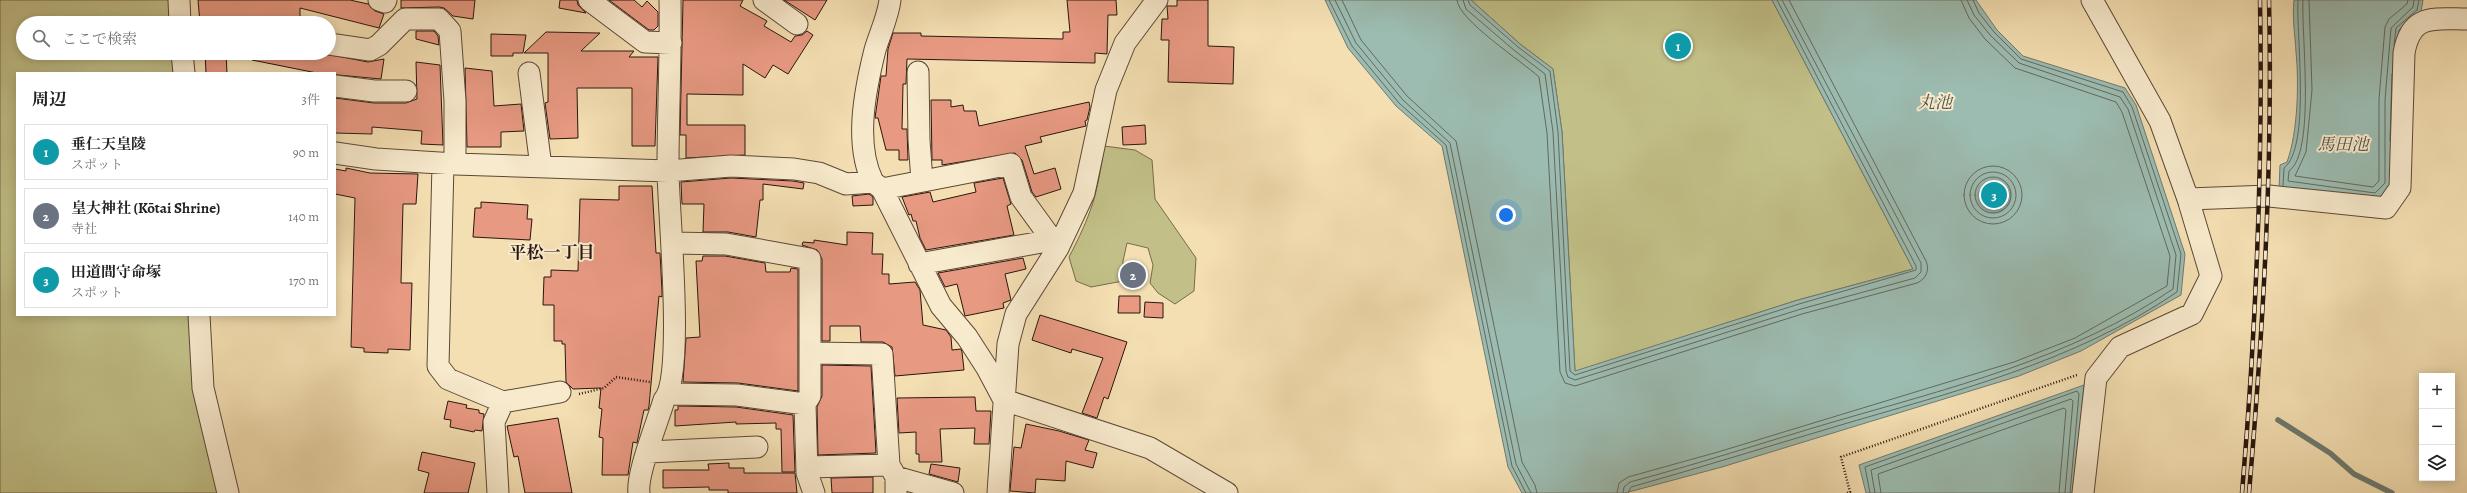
<!DOCTYPE html>
<html lang="ja">
<meta charset="utf-8">
<style>
body{margin:0;font-family:Alegreya,"Noto Serif JP",serif;background:#f6f6f6;color:#202124}
.controls{position:absolute;right:12px;bottom:12px;display:grid;overflow:hidden;border-radius:0px;box-shadow:0 2px 10px #0003}
.controls button{width:36px;height:36px;display:grid;place-items:center;padding:0;border:0;border-bottom:1px solid #e0e0e0;background:#fff;color:#202124;font:20px sans-serif}
.you{position:absolute;left:1506px;top:215px;width:14px;height:14px;margin:-10px;border:3px solid #fff;border-radius:50%;background:#1a73e8;box-shadow:0 0 0 6px #1a73e833}
.badge{display:grid;place-items:center;width:26px;height:26px;border-radius:50%;background:#8f2418;color:#fff;font-size:13px;font-weight:700}
.pin{position:absolute;translate:-50% -50%;border:2px solid #fff;box-shadow:0 1px 4px #0006}
.list{margin:0;padding:0;list-style:none}
h2{display:flex;justify-content:space-between;align-items:center;height:52px;margin:0;padding:0 16px;font-size:17px}
h2 small{font-size:13px;font-weight:400;color:#757577}
.list li{display:grid;grid-template-columns:26px 1fr auto;gap:12px;align-items:center;box-sizing:border-box;height:56px;margin:0 8px 8px;padding:0 8px;border:1px solid #e0e0e0;border-radius:0px}
.list b{display:block;font-size:15px;white-space:nowrap}
.list p{margin:0;font-size:13px;white-space:nowrap;color:#757577}
.list em{font-size:13px;font-style:normal;color:#757577}
.icon{flex:none;width:22px;height:22px;fill:none;stroke:currentColor;stroke-width:2;stroke-linecap:round;stroke-linejoin:round}
.map{position:relative;flex:none;width:2467px;height:493px;overflow:hidden}
.search{position:absolute;background:#fff;box-shadow:0 2px 10px #0003;left:16px;top:16px;width:320px;height:44px;display:flex;align-items:center;gap:10px;box-sizing:border-box;padding:0 14px;border-radius:22px;color:#757577;font-size:15px}
.panel{position:absolute;background:#fff;box-shadow:0 2px 10px #0003;left:16px;top:72px;width:320px;height:244px;border-radius:0px}
.map>svg:first-child{display:block}
.green{fill:#c2c088;stroke:#766b4b}
.water{fill:#9cbcb1;stroke:#6e7a70;fill-rule:evenodd}
.lines{fill:none;stroke-linecap:round;stroke-linejoin:round}
.shore{stroke:#626960;stroke-width:1}
.stream{stroke:#6e7a70;stroke-width:5.5}
.building{fill:#e89982;stroke:#29160e}
.minor-casing{stroke:#5c4837;stroke-width:23}
.path{stroke:#29160e;stroke-width:2.5;stroke-dasharray:1 2;stroke-linecap:butt}
.minor{stroke:#f8eacd;stroke-width:21}
.rail-casing{stroke:#29160e;stroke-width:4.5}
.rail{stroke:#f8eacd;stroke-width:3;stroke-dasharray:9;stroke-linecap:butt}
.labels{text-anchor:middle;dominant-baseline:central;stroke-width:4;stroke-linejoin:round;paint-order:stroke}
.water-label{font-size:17px;font-style:italic;fill:#515047;stroke:#f8eacd}
.neighbourhood-label{font-size:17px;font-weight:bold;fill:#29160e;stroke:#f8eacd}
</style>
<div class="map">
<svg width="2467" height="493" viewBox="0 0 2467 493">
<rect width="100%" height="100%" fill="#f4dfb2"/>
<filter id="stains"><feTurbulence type="fractalNoise" baseFrequency=".005" numOctaves="4"/><feColorMatrix values="0 0 0 0 .2 0 0 0 0 .09 0 0 0 0 .02 0 0 0 .5 -.17"/></filter>
<radialGradient id="worn" r=".72"><stop offset=".6" stop-color="#630" stop-opacity="0"/><stop offset="1" stop-color="#630" stop-opacity=".3"/></radialGradient>
<path class="green" d="M0,0H169L171,23H23V53H173L174,73H17V315H191L224,493H0Z
M1471,0H1772L1913,269L1798,300L1575,372L1562,132L1553,69L1520,44Z
M1104,146L1135,150L1152,160L1155,199L1196,258L1194,291L1175,304L1158,293L1150,283L1153,265L1148,248L1127,243L1123,261V281L1091,287L1076,281L1069,257C1091,215 1098,194 1104,146Z
M1979 195a14 14 0 1 1 28 0a14 14 0 1 1-28 0Z"/>
<path class="water" d="M1325,0H1471L1520,44L1553,69L1562,132L1575,371L1798,300L1913,269L1772,0H1976L1997,30L2023,56L2125,88L2136,105L2185,254L2181,295L2081,351L2019,376L1722,467L1625,493H1522L1508,467L1442,146L1396,106L1348,48ZM1992,181L2004,185L2008,194L2005,203L1994,209L1985,207L1979,194L1983,186Z
M2294,0H2423L2421,12L2399,30L2394,100V186L2378,203L2279,190L2280,165L2287,162C2298,132 2299,83 2296,52C2295,34 2292,18 2294,0Z
M2084,385L2074,493H1866L1859,465Z"/>
<g class="lines">
<path class="shore" d="M1329,0L1352,46L1399,103L1446,145L1512,466L1526,493
M1335,0L1356,43L1403,100L1450,143L1516,464L1531,493
M1342,0L1361,40L1407,96L1456,141L1522,462L1535,485L1537,493
M1457,0C1458,20 1523,62 1539,77L1547,133L1560,372L1565,383L1575,386L1802,314L1917,283C1926,279 1930,270 1926,261L1789,0
M1463,0L1466,9L1515,51L1545,74L1553,132L1566,371L1568,377L1575,380L1801,309L1915,278L1921,272V263L1782,0
M1468,0L1470,5L1518,47L1550,71L1558,132L1570,371L1575,375L1799,304L1916,270V266L1777,0
M2303,0C2301,33 2316,152 2289,171L2288,181L2375,193L2385,183V100L2391,28L2413,7L2414,0
M2309,0L2312,90L2306,152L2295,176L2373,187L2379,181V99L2385,27L2389,19L2407,4L2408,0
M2394,45L2396,28L2417,10L2419,0
M2390,141L2392,74
M1964 195a29 29 0 1 1 58 0a29 29 0 1 1-58 0Z
M1970 195a23 23 0 1 1 46 0a23 23 0 1 1-46 0Z
M1975 195a18 18 0 1 1 36 0a18 18 0 1 1-36 0Z
M2283,186L2284,168C2311,147 2296,35 2298,0
M1617,493L1619,483L1628,477L1718,452L2014,362L2075,338L2167,286L2170,256L2122,112L2116,102L2015,68L1985,39L1969,18L1961,0
M1623,493L1624,487L1630,482C1698,464 1765,442 1833,422C1950,388 2070,359 2173,289L2176,255L2128,109L2120,97L2019,63L1990,35L1974,15L1967,0
M1628,493L1631,487C1699,468 1766,447 1834,427C1952,392 2073,363 2177,292L2181,254L2132,107L2123,92L2021,59L1994,32L1979,13L1973,0
M1870,493L1865,467L2077,391L2079,394L2070,493
M1875,493L1871,470L2071,399L2073,401L2065,493
M1881,493L1878,474L2064,408L2066,410L2059,493"/>
<path class="stream" d="M2278,420L2330,453L2354,474L2392,493"/>
</g>
<path class="building" d="M198,0H350L368,4L375,11L384,14L379,28L300,8V18L200,23Z
M401,0H475L473,19L453,16L444,8L439,7L401,8Z
M560,0H577L578,5L586,13L559,8Z
M609,0H634L642,7L647,1L658,12V26L654,30H649Z
M683,0H743L740,6L767,21L764,26L791,42L795,36L802,35L807,31L813,35L788,74L773,65L765,78L743,64V95L687,94V125H745V155L686,158V135H680Z
M784,0H827L815,20Z
M1067,0H1116L1117,15H1108L1107,54L1095,53V63L907,59L906,84H903L902,129H907L908,160H899V150H886L878,118H875L881,76H886L888,49L893,33H921V36L1063,39V32H1070Z
M1177,0H1208V46L1234,47L1233,84L1168,82L1169,40H1161L1162,19H1168L1167,6H1177Z
M416,31H434L438,36L439,45L416,39Z
M546,32L600,33L581,51H634L629,57H658L655,146H632V88H577L578,138L550,139L545,103L548,102V53H524Z
M491,34L526,35L523,53H513V56H491Z
M205,53H226L227,73H206Z
M253,53H321L368,62L384,59L381,79L317,73L252,60Z
M416,62L440,65L443,145L421,144L422,131L372,127V134L335,133V98L374,103H406L417,99Z
M465,68L492,71L494,106L521,104L524,131L501,132V147H467Z
M931,100H951V107L963,105L964,111H976L979,126L1089,102L1090,107L1087,120L1085,121L1086,126L1040,137L1042,142L1025,146L1034,174L1055,168L1061,189L1036,197L1032,192L1022,160L1015,153L942,165V160H932Z
M1145,125L1146,144L1123,145L1122,127Z
M346,168L370,173L418,174L416,204H403L401,283H412L410,350L388,349V353L364,352V348L351,347L355,198L335,194V169L346,171Z
M731,178L793,181L804,183L803,189L763,184V200H760L756,237L728,232H703L704,204H682L681,182Z
M1003,178L1011,204L1007,206L1014,235L926,250L920,238L916,221H913L911,214L909,215L902,197L930,192L933,202L976,192L974,183Z
M619,186H652L656,253H660L662,291V297L659,296L649,406L648,410H644L637,443L633,442L628,475H602L603,438L599,437L602,409L599,408L601,388L573,389L566,382L565,344H562V341H554V305H543L544,277H551V270L578,271L580,199L619,200Z
M869,194L873,197V205L853,206L852,196Z
M481,202L528,205L527,219H532L530,240L473,237L475,208H481Z
M847,232L873,233L872,254H883L882,274H889V284L915,282L920,290L923,325L946,330L951,337L952,350L961,349L962,352L964,370L895,376L892,347L883,342H861L860,326H830V341H822V259L817,250L802,245L803,242L814,243V240L847,245Z
M703,256H725L765,263L766,272H790L791,268L798,269V391L738,383L683,382L686,338L700,337L696,261H702Z
M1023,258L1026,269L1005,274L1011,300L1003,303L1004,308L965,316L957,284L945,287L938,273Z
M1119,296H1140V313H1118Z
M1145,302L1163,303V318L1144,317Z
M1040,315L1127,342L1108,399L1104,397L1097,418L1082,413L1103,358L1072,349L1071,353L1032,340Z
M822,365L871,366L876,453L818,455L817,407L822,396Z
M975,397L976,411H991L989,444H974L975,428L940,429L942,462H919V454H916V432L899,433L897,398Z
M448,401L467,405L466,408L479,410V413L484,414L482,431L475,430L474,432L450,427L451,420L444,419Z
M678,406L736,407L793,415L795,472H782L781,429H776V423L736,424V422L675,426V410H678Z
M558,418L572,493H525L518,456L514,457L507,426Z
M1026,424L1059,431L1089,440L1085,450L1097,453L1093,468L1066,461L1065,481L1036,479L1035,493L1010,491L1014,447L1021,448Z
M422,452L475,463L468,493H424L429,473L418,470Z
M729,463V468H744V473H795L797,493H728V490H709V487L663,488V470H709L708,464Z
M931,464L960,468L958,482L929,474Z
M873,477V493H832L831,478Z"/>
<g class="lines">
<g class="minor-casing">
<path id="minor" d="M179,0L180,23
M379,0L385,2L386,0
M589,0L645,42L671,43
M764,0L797,24
M329,44L370,50L379,45L405,19H439L450,31L455,101V164
M182,53L184,73
M918,72L919,140L922,181
M529,73L541,167
M335,86L374,91H406
M335,153L376,159L455,164L668,171L731,166L794,169L819,173L846,184L873,182L882,189L1011,164L1021,197L1058,248
M443,164L438,366L448,379L503,402L494,422L498,493
M873,182C854,144 865,90 875,50C880,33 888,17 890,0
M882,189L941,306L967,337L987,368L1004,400L1150,448L1227,493
M2188,199L2269,196L2386,208L2400,188L2404,53C2411,13 2434,19 2467,19
M673,243L726,244L810,259V396L805,404
M919,264L1053,240
M199,315L203,388L228,493
M811,353L882,354L889,465L896,477V493
M670,394L737,395L805,404L807,473L814,493
M503,402L560,392
M648,452L757,447
M807,467L889,465
M896,477L953,493
M639,493C636,474 658,421 664,400C685,375 668,210 668,169C668,113 671,57 670,0
M998,493L1008,344L1016,314L1058,248L1084,193L1106,90L1125,43L1157,0
M2083,493L2096,378L2120,347L2192,314L2211,276L2188,199L2160,121L2092,0"/>
</g>
<path class="path" d="M579,394L604,388L616,377L650,382
M1847,493L1850,492L1841,457L2077,375"/>
<use href="#minor" class="minor"/>
<g class="rail-casing">
<path id="rail" d="M2242,493C2256,329 2263,164 2260,0
M2249,493C2263,329 2273,165 2269,0"/>
</g>
<use href="#rail" class="rail"/>
</g>
<g class="labels">
<g class="water-label">
<text x="1935" y="102">丸池</text>
<text x="2343" y="144">馬田池</text>
</g>
<g class="neighbourhood-label">
<text x="552" y="252">平松一丁目</text>
</g>
</g>
<rect width="100%" height="100%" filter="url(#stains)"/>
<rect width="100%" height="100%" fill="url(#worn)"/>
</svg>
<div class="controls">
<button>+</button>
<button>−</button>
<button><svg class="icon" aria-label="layers" viewBox="0 0 24 24"><path d="M12 4l9 5-9 5-9-5zM3 14l9 5 9-5"/></svg></button>
</div>
<div class="you"></div>
<div class="pin badge" style="left:1678px;top:46px;background:#0f9aa8">1</div>
<div class="pin badge" style="left:1133px;top:275px;background:#6b7280">2</div>
<div class="pin badge" style="left:1994px;top:195px;background:#0f9aa8">3</div>
<div class="search"><svg class="icon" aria-label="search" viewBox="0 0 24 24"><circle cx="10" cy="10" r="6"/><path d="M15 15l6 6"/></svg>ここで検索</div>
<section class="panel">
<h2>周辺<small>3件</small></h2>
<ul class="list">
<li><span class="badge" style="background:#0f9aa8">1</span><div><b>垂仁天皇陵</b><p>スポット</p></div><em>90 m</em></li>
<li><span class="badge" style="background:#6b7280">2</span><div><b>皇大神社 (Kōtai Shrine)</b><p>寺社</p></div><em>140 m</em></li>
<li><span class="badge" style="background:#0f9aa8">3</span><div><b>田道間守命塚</b><p>スポット</p></div><em>170 m</em></li>
</ul>
</section>
</div>
